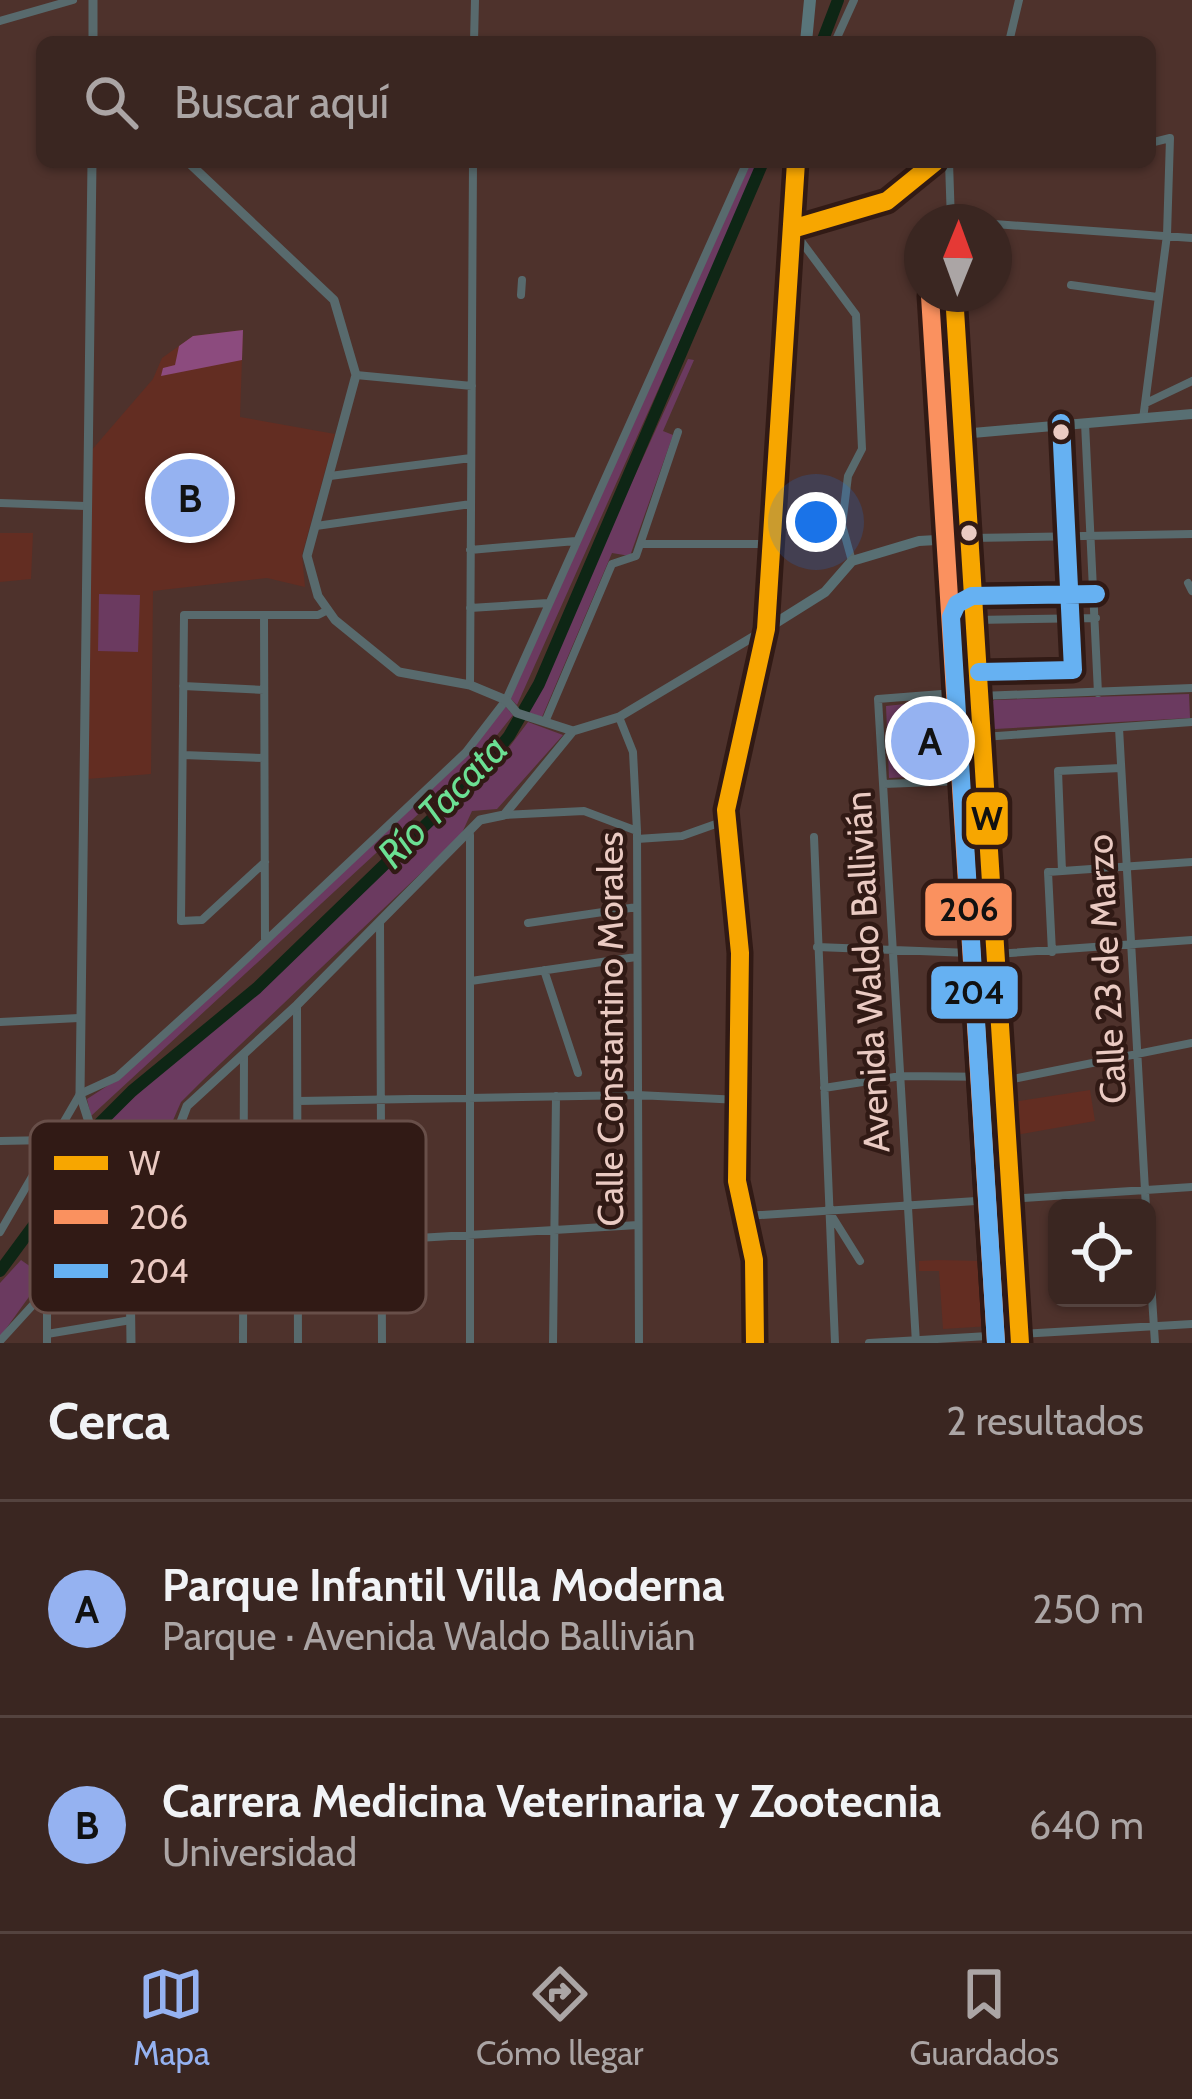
<!DOCTYPE html>
<html lang="es">
<meta charset="utf-8">
<style>
body{margin:0;font-family:Cabin,sans-serif;background:#45322e;color:#f1f3f6}
.controls{position:absolute;right:36px;bottom:36px;display:grid;overflow:hidden;border-radius:18px;box-shadow:0 3px 9px #0004}
.controls button{width:108px;height:108px;display:grid;place-items:center;padding:0;border:0;border-bottom:3px solid #54433f;background:#3a2621;color:#f1f3f6;font:60px sans-serif}
.compass{position:absolute;left:904px;top:204px;width:108px;height:108px;border-radius:50%;background:#3a2621;box-shadow:0 3px 9px #0004;rotate:1deg}
.you{position:absolute;left:816px;top:522px;width:42px;height:42px;margin:-30px;border:9px solid #fff;border-radius:50%;background:#1a73e8;box-shadow:0 0 0 18px #1a73e833}
.badge{display:grid;place-items:center;width:78px;height:78px;border-radius:50%;background:#95b2f1;color:#111;font-size:39px;font-weight:700}
.pin{position:absolute;translate:-50% -50%;border:6px solid #fff;box-shadow:0 3px 12px #0006}
.list{margin:0;padding:0;list-style:none}
h2{display:flex;justify-content:space-between;align-items:center;height:156px;margin:0;padding:0 48px;font-size:51px}
h2 small{font-size:39px;font-weight:400;color:#aba5a5}
.list li{display:grid;grid-template-columns:78px 1fr auto;gap:36px;align-items:center;box-sizing:border-box;height:216px;padding:0 48px;border-top:3px solid #54433f}
.list b{display:block;font-size:45px;white-space:nowrap}
.list p{margin:0;font-size:39px;white-space:nowrap;color:#aba5a5}
.list em{font-size:39px;font-style:normal;color:#aba5a5}
.icon{flex:none;width:66px;height:66px;fill:none;stroke:currentColor;stroke-width:2;stroke-linecap:round;stroke-linejoin:round}
.map{position:relative;flex:none;width:1192px;height:1343px;overflow:hidden}
.search{position:absolute;background:#3a2621;box-shadow:0 3px 9px #0004;left:36px;right:36px;top:36px;height:132px;display:flex;align-items:center;gap:30px;box-sizing:border-box;padding:0 42px;border-radius:18px;color:#aba5a5;font-size:45px}
.sheet{height:588px;background:#3a2621}
nav{display:flex;justify-content:space-around;align-items:center;box-sizing:border-box;height:168px;border-top:3px solid #54433f;background:#3a2621;font-size:33px;color:#aba5a5}
nav a{display:grid;justify-items:center;gap:6px}
nav .on{color:#95b2f1}
.map>svg:first-child{display:block}
.built{fill:#632d22}
.green{fill:#6b3a60}
.forest{fill:#8c4b7e}
.lines{fill:none;stroke-linecap:round;stroke-linejoin:round}
.river{stroke:#0e2615;stroke-width:12}
.minor{stroke:#586a6d;stroke-width:8}
.tertiary{stroke:#586a6d;stroke-width:9}
.secondary{stroke:#586f73;stroke-width:10}
.primary{stroke:#59757a;stroke-width:12}
.bus-1-casing{stroke:#311a15;stroke-width:27}
.bus-2-casing{stroke:#311a15;stroke-width:27}
.bus-3-casing{stroke:#311a15;stroke-width:27}
.bus-1{stroke:#f7a600;stroke-width:18}
.bus-2{stroke:#fa915f;stroke-width:18}
.bus-3{stroke:#66b1f2;stroke-width:18}
.bus-dot{fill:#eacac2;stroke:#311a15;stroke-width:4.5}
.labels{text-anchor:middle;dominant-baseline:central;stroke-width:9;stroke-linejoin:round;paint-order:stroke}
.street-label{font-size:36px;fill:#eacac2;stroke:#311a15}
.water-label{font-size:39px;font-style:italic;fill:#6be093;stroke:#311a15}
.key{fill:#311a15;stroke:#684f49;stroke-width:3}
.key-label{font-size:33px;fill:#eacac2}
.line-badge{stroke:#311a15;stroke-width:4.5}
.pale-badge-label{font-size:33px;text-anchor:middle;font-weight:bold;fill:#111}
</style>
<div class="map">
<svg width="1192" height="1343" viewBox="0 0 1192 1343">
<rect width="100%" height="100%" fill="#4e322c"/>
<path class="built" d="M243,330L240,417L335,434L302,555L305,587L267,578L153,591L151,774L87,779L90,452L153,379L162,358L193,336Z
M0,533H33L31,579L0,582Z
M1090,1090L1095,1121L1016,1135L1013,1102Z
M938,1260L984,1261L985,1295L1007,1302V1325L943,1329L939,1271H919V1261Z"/>
<path class="green" d="M751,162H760L517,705L509,697Z
M688,359L694,360L663,431L673,435L630,556L612,553L542,717L527,712Z
M99,594L140,595L138,652L98,651Z
M1189,694L1190,718L995,729L988,724V706L994,700Z
M971,697L976,774L889,778L886,706Z
M505,706L513,715L478,759L91,1116L87,1099L118,1079L466,756Z
M528,722L563,735L497,809L472,811L461,835L203,1080L181,1102L167,1134L125,1178L119,1174L96,1132L414,843L498,762Z
M21,1260L44,1276L0,1337V1283Z"/>
<path class="forest" d="M243,330L242,360L161,376L163,368L175,365L179,346L193,336Z"/>
<g class="lines">
<path class="river" d="M822,42L838,0
M0,1271L48,1206L84,1139L132,1091L257,988L475,777L509,736L539,684L763,162"/>
<path class="minor" d="M0,21L73,0
M474,42L475,0
M835,42L854,0
M1009,42L1019,0
M949,162L951,222
M994,224L1192,238
M1071,285L1157,297
M954,294L961,434
M521,295L522,280
M356,375L472,386
M1146,403L1192,381
M1143,419L1167,235L1170,138L1150,143
M1085,423L1098,693
M330,476L471,458
M0,503L86,506
M316,526L471,504
M642,544H771
M470,550L576,541
M852,561L842,525L848,476L862,449L856,315L792,229L887,201L935,162
M1188,583L1192,591
M470,608L548,603
M264,615L265,939
M975,620L1096,618
M470,685L473,162
M183,686L264,690
M980,696L1192,688
M619,717L633,752L637,831L639,1343
M545,722L612,564L636,556L678,432
M1119,728L1146,1208
M983,737L1192,722
M183,755L264,758
M884,784L985,780
M505,815L584,811L637,831
M814,837L835,1343
M637,839L682,836L727,820
M265,862L202,920L181,921L184,615H318L328,610
M1062,871L1058,771L1121,768
M380,922L382,1343
M528,923L637,907
M817,947L996,954L1192,940
M1052,952L1048,872L1192,862
M544,970L578,1073
M471,981L636,957
M297,1006L298,1343
M0,1022L79,1018
M1003,1081L1192,1043
M824,1088L901,1076L1003,1077
M298,1101L637,1095L740,1100
M176,1135L299,1130
M0,1141L50,1140
M830,1213L860,1261
M745,1216L1192,1187
M1147,1221L1155,1343
M0,1232L80,1094L117,1077L223,981L466,752L506,700L747,162
M132,1255L638,1225
M47,1334L131,1320
M0,1341L52,1284
M47,1343V1290
M243,1343L244,1054
M470,1343V835
M553,1343L556,1096
M869,1343L1192,1324
M916,1343L878,699L980,691
M1020,1343L971,538L1192,534"/>
<path class="tertiary" d="M93,42V0
M92,162L80,1094L103,1166L129,1190L131,1343
M188,162L334,300L356,375L307,556L318,596L335,620L399,672L470,685L506,700L517,713L573,731
M129,1190L176,1135L187,1106L297,1005L480,820L504,815L573,731L619,717L766,629"/>
<path class="secondary" d="M766,629L825,592L852,561L919,541L971,538L961,434L1192,414"/>
<path class="primary" d="M806,42L810,0
M755,1343L754,1260L737,1181L740,953L726,810L766,629L796,162"/>
<g class="bus-1-casing">
<path id="bus-1" d="M792,229L887,201L935,162
M954,294L1020,1343
M755,1343L754,1260L737,1181L740,953L726,810L766,629L796,162"/>
</g>
<g class="bus-2-casing">
<path id="bus-2" d="M930,296L996,1343"/>
</g>
<g class="bus-3-casing">
<path id="bus-3" d="M979,672L1073,670L1061,423
M996,1343L951,617L957,604L972,596L1096,594"/>
</g>
<use href="#bus-1" class="bus-1"/>
<use href="#bus-2" class="bus-2"/>
<use href="#bus-3" class="bus-3"/>
</g>
<g class="bus-dot">
<circle cx="1061" cy="432" r="10"/>
<circle cx="969" cy="533" r="10"/>
</g>
<g class="labels">
<g class="street-label">
<text transform="translate(1106 969) rotate(-93)">Calle 23 de Marzo</text>
<text transform="translate(867 972) rotate(-93)">Avenida Waldo Ballivián</text>
<text transform="translate(610 1029) rotate(-90)">Calle Constantino Morales</text>
</g>
<g class="water-label">
<text transform="translate(442 801) rotate(-46)">Río Tacata</text>
</g>
</g>
<rect x="30" y="1121" width="396" height="192" rx="18" class="key"/>
<rect x="54" y="1156" width="54" height="14" fill="#f7a600"/>
<rect x="54" y="1210" width="54" height="14" fill="#fa915f"/>
<rect x="54" y="1264" width="54" height="14" fill="#66b1f2"/>
<g class="key-label">
<text x="129" y="1175">W</text>
<text x="129" y="1229">206</text>
<text x="129" y="1283">204</text>
</g>
<g class="line-badge">
<rect x="964" y="790" width="46" height="57" rx="12" fill="#f7a600"/>
<rect x="923" y="881" width="91" height="57" rx="12" fill="#fa915f"/>
<rect x="929" y="964" width="91" height="57" rx="12" fill="#66b1f2"/>
</g>
<g class="pale-badge-label">
<text x="987" y="830">W</text>
<text x="969" y="921">206</text>
<text x="974" y="1004">204</text>
</g>
</svg>
<div class="controls">
<button><svg class="icon" aria-label="locate" viewBox="0 0 24 24"><circle cx="12" cy="12" r="6"/><path d="M12 2v4M12 18v4M2 12h4M18 12h4"/></svg></button>
</div>
<svg class="compass" viewBox="-18 -18 36 36"><path d="M0-13l5 13h-10z" fill="#e53935"/><path d="M0 13l5-13h-10z" fill="#aba5a5"/></svg>
<div class="you"></div>
<div class="pin badge" style="left:930px;top:741px">A</div>
<div class="pin badge" style="left:190px;top:498px">B</div>
<div class="search"><svg class="icon" aria-label="search" viewBox="0 0 24 24"><circle cx="10" cy="10" r="6"/><path d="M15 15l6 6"/></svg>Buscar aquí</div>
</div>
<section class="sheet">
<h2>Cerca<small>2 resultados</small></h2>
<ul class="list">
<li><span class="badge">A</span><div><b>Parque Infantil Villa Moderna</b><p>Parque · Avenida Waldo Ballivián</p></div><em>250 m</em></li>
<li><span class="badge">B</span><div><b>Carrera Medicina Veterinaria y Zootecnia</b><p>Universidad</p></div><em>640 m</em></li>
</ul>
</section>
<nav>
<a class="on"><svg class="icon" aria-label="map" viewBox="0 0 24 24"><path d="M3 6l6-2 6 2 6-2v14l-6 2-6-2-6 2zM9 4v14M15 6v14"/></svg>Mapa</a>
<a><svg class="icon" aria-label="directions" viewBox="0 0 24 24"><path d="M12 3l9 9-9 9-9-9zM9 14v-3h6M13 9l2 2-2 2"/></svg>Cómo llegar</a>
<a><svg class="icon" aria-label="saved" viewBox="0 0 24 24"><path d="M7 4h10v16l-5-4-5 4z"/></svg>Guardados</a>
</nav>
